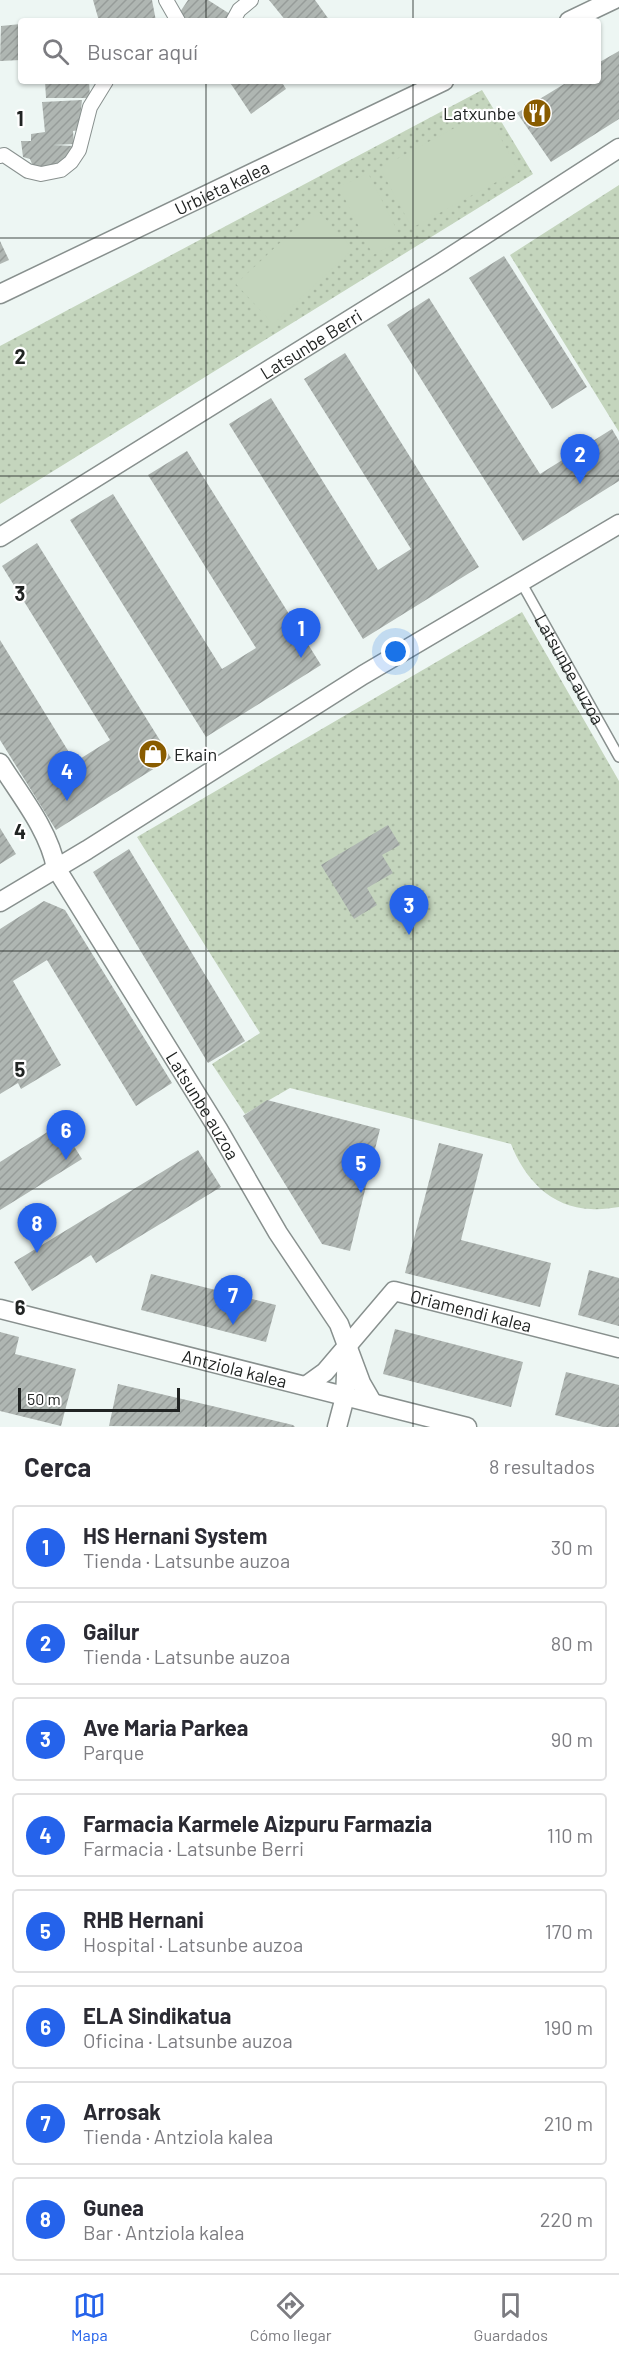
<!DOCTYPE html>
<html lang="es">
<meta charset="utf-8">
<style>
body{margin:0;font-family:Barlow,sans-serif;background:#f2f2f3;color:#2b2b33}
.scale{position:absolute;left:18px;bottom:15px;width:162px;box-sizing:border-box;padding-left:6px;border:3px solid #212423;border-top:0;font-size:16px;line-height:21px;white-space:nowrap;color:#212423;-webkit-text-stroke:4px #fff;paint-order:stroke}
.you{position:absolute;left:396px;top:652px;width:21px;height:21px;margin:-15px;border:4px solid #fff;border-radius:50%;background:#1a73e8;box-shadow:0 0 0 9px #1a73e833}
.badge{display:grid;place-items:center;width:39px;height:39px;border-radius:50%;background:#2563eb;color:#fff;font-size:20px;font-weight:700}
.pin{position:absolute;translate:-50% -50px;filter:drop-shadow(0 2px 3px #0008)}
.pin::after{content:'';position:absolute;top:32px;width:21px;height:18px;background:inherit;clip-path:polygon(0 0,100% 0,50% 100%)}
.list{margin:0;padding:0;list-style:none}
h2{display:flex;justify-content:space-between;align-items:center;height:78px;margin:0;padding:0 24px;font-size:26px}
h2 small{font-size:20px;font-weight:400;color:#7c7c81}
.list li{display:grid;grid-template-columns:39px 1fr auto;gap:18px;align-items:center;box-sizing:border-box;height:84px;margin:0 12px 12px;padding:0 12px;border:2px solid #e1e1e2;border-radius:6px}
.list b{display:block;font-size:22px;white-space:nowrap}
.list p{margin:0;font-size:20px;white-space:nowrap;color:#7c7c81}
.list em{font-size:20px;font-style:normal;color:#7c7c81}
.icon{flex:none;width:33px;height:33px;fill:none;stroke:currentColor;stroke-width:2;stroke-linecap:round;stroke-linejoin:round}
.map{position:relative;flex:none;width:619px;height:1427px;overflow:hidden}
.search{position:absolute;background:#fff;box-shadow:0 2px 4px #0004;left:18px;right:18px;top:18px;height:66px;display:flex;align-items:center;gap:15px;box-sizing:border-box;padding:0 21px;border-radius:6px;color:#7c7c81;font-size:22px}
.sheet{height:846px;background:#fff}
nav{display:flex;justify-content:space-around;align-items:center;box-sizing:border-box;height:84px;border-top:2px solid #e1e1e2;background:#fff;font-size:16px;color:#7c7c81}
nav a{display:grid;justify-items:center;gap:3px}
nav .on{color:#2563eb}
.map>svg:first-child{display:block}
.park{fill:url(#park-dots)}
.garden{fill:#c4d5bd}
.building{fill:url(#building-hatch)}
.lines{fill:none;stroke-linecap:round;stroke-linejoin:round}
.service-casing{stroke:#88908e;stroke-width:12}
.pedestrian-casing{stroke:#88908e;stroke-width:16}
.minor-casing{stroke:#88908e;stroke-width:21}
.service{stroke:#fff;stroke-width:9}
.pedestrian{stroke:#fff;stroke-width:14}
.minor{stroke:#fff;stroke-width:18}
.grid{fill:none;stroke:#212423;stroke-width:1.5;stroke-opacity:0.55}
.labels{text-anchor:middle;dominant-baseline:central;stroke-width:4.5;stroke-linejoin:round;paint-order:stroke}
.poi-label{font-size:18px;fill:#212423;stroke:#fff;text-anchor:end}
.street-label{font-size:18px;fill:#212423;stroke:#fff}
.grid-label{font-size:20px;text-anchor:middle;font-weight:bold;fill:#212423;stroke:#fff;stroke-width:4.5;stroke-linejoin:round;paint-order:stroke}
</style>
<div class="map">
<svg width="619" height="1427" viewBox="0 0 619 1427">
<defs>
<pattern id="park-dots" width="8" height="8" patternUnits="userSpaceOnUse" patternTransform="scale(1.5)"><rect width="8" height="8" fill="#c4d5bd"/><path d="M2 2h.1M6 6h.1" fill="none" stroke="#a8b7a2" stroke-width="1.8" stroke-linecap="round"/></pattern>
<pattern id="building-hatch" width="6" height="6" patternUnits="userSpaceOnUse" patternTransform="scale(1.5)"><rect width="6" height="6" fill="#afb6b2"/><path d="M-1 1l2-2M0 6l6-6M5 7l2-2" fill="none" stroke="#969c99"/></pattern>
</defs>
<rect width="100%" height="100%" fill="#edf6f3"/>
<path class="park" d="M482,90L533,174L0,504V346Z
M619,185V432L510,255Z
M522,612L619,781V1207C610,1208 600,1210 591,1209C551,1208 524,1178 511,1144L290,1088L245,1114L212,1064L260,1033L137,837Z"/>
<path class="garden" d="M486,111L518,170L412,228L380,168Z
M368,173L402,240L373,255L339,187Z
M316,209L353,249L273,324L236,284Z"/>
<path class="building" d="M93,0H152L156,21H99Z
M188,0H208L230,14L225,21H183L178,15Z
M269,0H315L330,21H286Z
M21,24V60L0,61L1,26Z
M619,51V119L551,162L517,113L569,81H598V63Z
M45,81H89L90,98H46Z
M229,81H281L286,89L251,114Z
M82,100L79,130L73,131L74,144L53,145L74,146L64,163L34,169L30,159L23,157L21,141H31V134L45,132L42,102Z
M0,241L9,260L0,264Z
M504,256L587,387L552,409L469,278Z
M429,298L540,474L612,429L619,441V481L523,541L387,325Z
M345,353L479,567L363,639L229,424L271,398L378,570L411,549L304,379Z
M187,451L321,665L206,737L70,520L113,494L222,669L256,648L148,475Z
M37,543L171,758L56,830L0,740V640L75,762L110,740L2,566Z
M388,825L400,845L382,855L393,873L367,888L377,905L354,919L321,865Z
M0,828L16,854L0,864Z
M129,849L245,1041L208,1063L93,872Z
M44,901L65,910L172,1083L136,1106L47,960L13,981L61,1065L21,1089L18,1083L0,1094V929Z
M267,1100L380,1129L350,1251L322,1244L243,1116Z
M60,1124L82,1159L0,1210V1162Z
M439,1143L483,1154L461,1240L551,1263L540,1307L405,1273Z
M198,1150L221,1187L96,1263L91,1255L32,1291L14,1262Z
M589,1270L619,1278V1326L578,1315Z
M151,1274L276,1305L266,1342L141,1310Z
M395,1329L523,1362L511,1407L383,1374Z
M0,1332L19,1337L15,1354L76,1369L61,1426L0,1411Z
M566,1372L619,1385V1427H603L555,1415Z
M118,1384L293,1425L295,1427L109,1426Z"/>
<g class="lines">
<g class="service-casing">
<g id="service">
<path id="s1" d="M521,582L619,757"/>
</g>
</g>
<g class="pedestrian-casing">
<path id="pedestrian" d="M166,0L178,21
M233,21L239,10L251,0
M0,156L4,155L28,171L41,174L61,170L71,162L79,150L90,107L106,81"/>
</g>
<g class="minor-casing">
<g id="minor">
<path d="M569,21L613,0"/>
<path id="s2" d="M0,294L444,81"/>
<path id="s3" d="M0,537L441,263L619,148"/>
<path id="s4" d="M0,763C20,795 49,830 56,868L218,1129L278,1233L339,1324L361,1383L372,1402"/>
<path d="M0,902L87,850L363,675L619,524"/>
<path id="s5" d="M0,1309L467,1427"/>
<path id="s6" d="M307,1385L325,1372L394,1291L619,1348"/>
<path d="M337,1427L345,1397L347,1352"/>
</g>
</g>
<use href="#service" class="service"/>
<use href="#pedestrian" class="pedestrian"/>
<use href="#minor" class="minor"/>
</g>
<path class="grid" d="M206,0V21M413,0V21M206,81V1427M413,81V1427M0,238H619M0,476H619M0,714H619M0,951H619M0,1189H619"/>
<defs>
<g id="restaurant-disc" transform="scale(1.5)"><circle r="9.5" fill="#895c00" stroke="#fff"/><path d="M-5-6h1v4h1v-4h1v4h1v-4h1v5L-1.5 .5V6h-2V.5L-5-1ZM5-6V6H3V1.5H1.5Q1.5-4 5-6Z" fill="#fff"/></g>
<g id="shop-disc" transform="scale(1.5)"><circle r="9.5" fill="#895c00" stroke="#fff"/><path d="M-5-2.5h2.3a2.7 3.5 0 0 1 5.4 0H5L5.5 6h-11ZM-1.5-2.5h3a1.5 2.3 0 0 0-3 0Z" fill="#fff"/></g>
</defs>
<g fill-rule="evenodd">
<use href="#restaurant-disc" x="537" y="113"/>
<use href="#shop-disc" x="153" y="754"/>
</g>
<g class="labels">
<g class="poi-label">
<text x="516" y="113">Latxunbe</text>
<text x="174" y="754" text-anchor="start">Ekain</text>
</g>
<g class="street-label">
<text stroke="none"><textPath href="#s2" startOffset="246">Urbieta kalea</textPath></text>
<text stroke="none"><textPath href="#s3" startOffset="366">Latsunbe Berri</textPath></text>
<text stroke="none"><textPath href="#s1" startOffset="100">Latsunbe auzoa</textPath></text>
<text stroke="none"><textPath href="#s4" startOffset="399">Latsunbe auzoa</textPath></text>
<text stroke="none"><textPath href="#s6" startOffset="208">Oriamendi kalea</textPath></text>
<text stroke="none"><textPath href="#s5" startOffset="242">Antziola kalea</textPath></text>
</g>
</g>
<g class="grid-label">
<text x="20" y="126">1</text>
<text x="20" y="364">2</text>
<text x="20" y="601">3</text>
<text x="20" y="839">4</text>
<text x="20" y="1077">5</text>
<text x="20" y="1315">6</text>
</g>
</svg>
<div class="scale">50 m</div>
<div class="you"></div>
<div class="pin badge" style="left:301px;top:658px">1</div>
<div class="pin badge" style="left:580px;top:484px">2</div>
<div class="pin badge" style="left:409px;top:935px">3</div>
<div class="pin badge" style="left:67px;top:801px">4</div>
<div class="pin badge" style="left:361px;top:1193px">5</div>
<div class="pin badge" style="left:66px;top:1160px">6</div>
<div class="pin badge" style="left:233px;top:1325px">7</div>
<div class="pin badge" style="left:37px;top:1253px">8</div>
<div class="search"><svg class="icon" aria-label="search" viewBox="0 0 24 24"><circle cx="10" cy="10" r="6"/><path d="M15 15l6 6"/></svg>Buscar aquí</div>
</div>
<section class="sheet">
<h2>Cerca<small>8 resultados</small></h2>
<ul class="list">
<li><span class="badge">1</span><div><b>HS Hernani System</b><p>Tienda · Latsunbe auzoa</p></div><em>30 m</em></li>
<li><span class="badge">2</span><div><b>Gailur</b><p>Tienda · Latsunbe auzoa</p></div><em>80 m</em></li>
<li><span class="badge">3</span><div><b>Ave Maria Parkea</b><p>Parque</p></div><em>90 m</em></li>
<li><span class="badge">4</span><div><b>Farmacia Karmele Aizpuru Farmazia</b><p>Farmacia · Latsunbe Berri</p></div><em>110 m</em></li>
<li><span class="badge">5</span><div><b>RHB Hernani</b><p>Hospital · Latsunbe auzoa</p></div><em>170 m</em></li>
<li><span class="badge">6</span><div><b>ELA Sindikatua</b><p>Oficina · Latsunbe auzoa</p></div><em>190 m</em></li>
<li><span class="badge">7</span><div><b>Arrosak</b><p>Tienda · Antziola kalea</p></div><em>210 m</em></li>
<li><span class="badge">8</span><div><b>Gunea</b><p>Bar · Antziola kalea</p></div><em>220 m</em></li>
</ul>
</section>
<nav>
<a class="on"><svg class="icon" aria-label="map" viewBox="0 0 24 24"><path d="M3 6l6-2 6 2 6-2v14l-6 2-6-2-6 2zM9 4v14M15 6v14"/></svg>Mapa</a>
<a><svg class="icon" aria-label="directions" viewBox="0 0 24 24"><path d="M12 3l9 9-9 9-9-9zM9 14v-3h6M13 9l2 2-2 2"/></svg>Cómo llegar</a>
<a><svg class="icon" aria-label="saved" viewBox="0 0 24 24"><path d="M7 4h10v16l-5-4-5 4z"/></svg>Guardados</a>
</nav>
